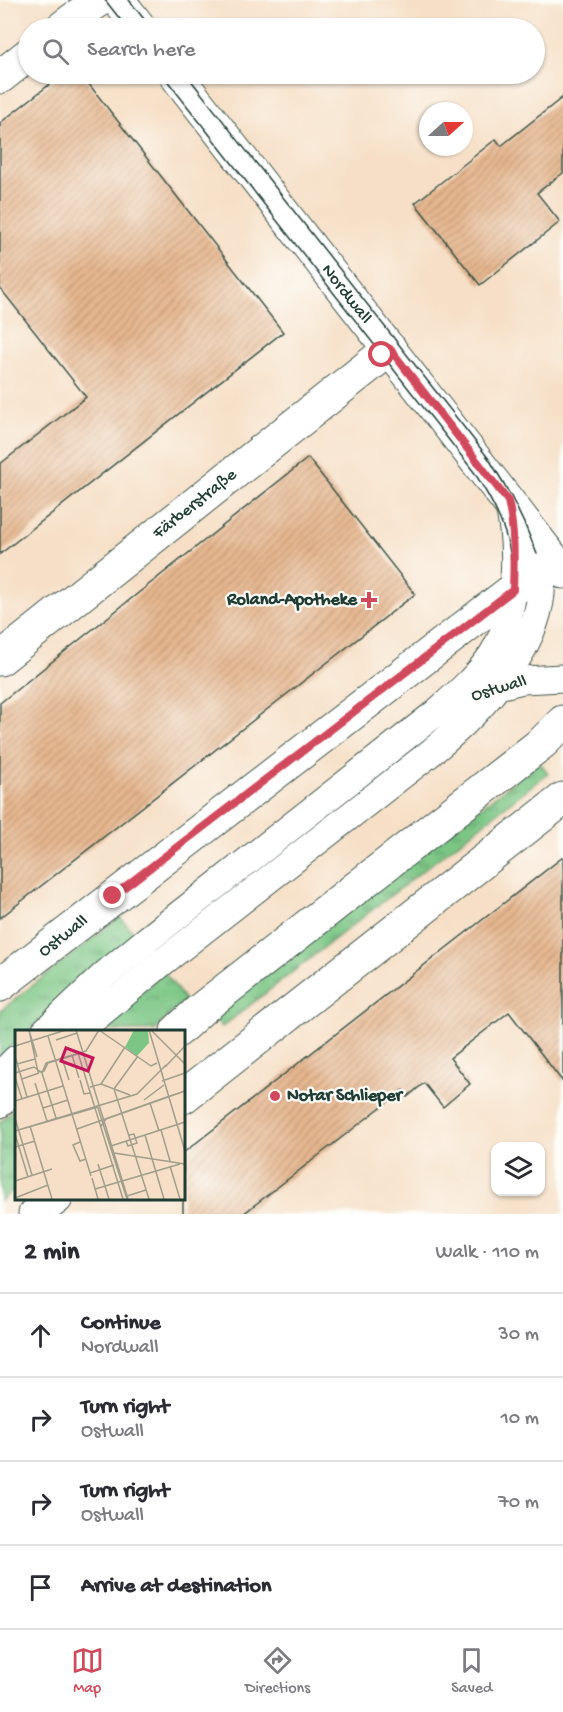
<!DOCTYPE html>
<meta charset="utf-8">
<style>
body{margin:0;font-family:"Gochi Hand",sans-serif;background:#f7f7f7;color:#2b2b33}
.controls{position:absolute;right:18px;bottom:18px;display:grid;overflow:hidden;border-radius:12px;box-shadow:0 2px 4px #0004}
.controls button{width:54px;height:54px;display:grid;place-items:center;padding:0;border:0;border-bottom:2px solid #e1e1e2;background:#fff;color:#2b2b33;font:30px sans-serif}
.compass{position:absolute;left:419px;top:102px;width:54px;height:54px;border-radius:50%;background:#fff;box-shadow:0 2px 4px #0004;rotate:69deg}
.stop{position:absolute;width:18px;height:18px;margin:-14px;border:4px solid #d1495b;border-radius:50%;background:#fff}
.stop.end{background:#d1495b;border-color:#fff;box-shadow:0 2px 6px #0008}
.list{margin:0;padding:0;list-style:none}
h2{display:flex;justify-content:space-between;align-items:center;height:78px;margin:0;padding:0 24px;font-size:26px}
h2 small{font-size:20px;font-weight:400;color:#7c7c81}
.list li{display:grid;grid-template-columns:39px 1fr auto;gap:18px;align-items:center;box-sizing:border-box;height:84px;padding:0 24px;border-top:2px solid #e1e1e2}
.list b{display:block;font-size:22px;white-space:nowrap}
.list p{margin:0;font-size:20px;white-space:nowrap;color:#7c7c81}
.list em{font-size:20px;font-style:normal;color:#7c7c81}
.icon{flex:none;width:33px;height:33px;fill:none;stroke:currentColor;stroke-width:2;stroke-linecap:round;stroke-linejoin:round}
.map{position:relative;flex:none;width:563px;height:1214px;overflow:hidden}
.search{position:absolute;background:#fff;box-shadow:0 2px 4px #0004;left:18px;right:18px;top:18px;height:66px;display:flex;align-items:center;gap:15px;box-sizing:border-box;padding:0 21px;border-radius:33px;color:#7c7c81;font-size:22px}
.sheet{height:414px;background:#fff}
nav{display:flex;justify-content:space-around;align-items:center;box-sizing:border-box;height:84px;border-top:2px solid #e1e1e2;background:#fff;font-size:16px;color:#7c7c81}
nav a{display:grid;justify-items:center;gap:3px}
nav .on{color:#d1495b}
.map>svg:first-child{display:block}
.grass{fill:url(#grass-tufts);stroke:#4d825c;stroke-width:1.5}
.building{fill:url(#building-hatch)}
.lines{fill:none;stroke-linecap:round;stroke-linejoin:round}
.service-casing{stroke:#3f554a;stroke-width:29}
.minor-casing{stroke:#3f554a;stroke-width:35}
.tertiary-casing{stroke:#3f554a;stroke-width:35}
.service{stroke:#fff;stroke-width:27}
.minor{stroke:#fff;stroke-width:33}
.tertiary{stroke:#fff;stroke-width:33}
.tram{stroke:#1f3d34;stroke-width:1.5}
.route{stroke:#d1495b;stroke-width:8}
.poi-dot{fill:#d1495b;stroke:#fdfcf7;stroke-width:2}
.labels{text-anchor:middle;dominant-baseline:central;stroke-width:4.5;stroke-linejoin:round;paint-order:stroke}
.street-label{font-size:18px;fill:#1f3d34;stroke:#fdfcf7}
.poi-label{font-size:18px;font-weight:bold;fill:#1f3d34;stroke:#fdfcf7;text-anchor:end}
.inset-road{fill:none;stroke:#a09e8c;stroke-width:1.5}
.view{fill:#c2185b;fill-opacity:0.15;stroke:#c2185b;stroke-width:3}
.inset-edge{fill:none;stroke:#1f3d34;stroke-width:3}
</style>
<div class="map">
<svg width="563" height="1214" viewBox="0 0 563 1214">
<defs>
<pattern id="grass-tufts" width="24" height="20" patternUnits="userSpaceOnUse" patternTransform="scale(1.5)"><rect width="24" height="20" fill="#7bc685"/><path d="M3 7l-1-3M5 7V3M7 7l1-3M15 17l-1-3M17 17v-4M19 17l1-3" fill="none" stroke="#64a26e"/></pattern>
<pattern id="building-hatch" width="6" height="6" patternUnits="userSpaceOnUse" patternTransform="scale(1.5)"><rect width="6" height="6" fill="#e7b78f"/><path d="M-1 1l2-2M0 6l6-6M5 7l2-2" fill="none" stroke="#bb9676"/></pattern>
</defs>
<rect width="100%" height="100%" fill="#fdfcf7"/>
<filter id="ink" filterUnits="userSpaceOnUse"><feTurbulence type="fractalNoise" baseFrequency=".0167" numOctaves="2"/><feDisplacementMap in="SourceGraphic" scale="12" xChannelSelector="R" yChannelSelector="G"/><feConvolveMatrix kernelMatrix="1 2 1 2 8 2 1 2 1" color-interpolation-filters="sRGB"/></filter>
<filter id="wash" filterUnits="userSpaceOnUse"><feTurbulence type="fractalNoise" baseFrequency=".008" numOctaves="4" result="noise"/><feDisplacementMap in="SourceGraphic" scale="24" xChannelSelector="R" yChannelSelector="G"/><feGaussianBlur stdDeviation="1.35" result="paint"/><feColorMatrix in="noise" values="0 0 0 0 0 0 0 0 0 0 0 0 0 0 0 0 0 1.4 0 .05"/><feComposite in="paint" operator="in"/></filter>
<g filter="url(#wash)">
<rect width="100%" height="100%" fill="#f6dfc6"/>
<path class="grass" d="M539,762L548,773L222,1027L213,1016Z
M120,917L137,937L95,971L29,1031H16V1042L0,1057V1011Z
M164,972L185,1000L154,1031H98Z
M16,1107V1187L0,1201V1122Z"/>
<g id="blocks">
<path class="building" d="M63,74H81L283,332L0,554V464L86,397L0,288V123Z
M563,97V173L537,193L560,222L480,285L415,203L496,139L501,146Z
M308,458L415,594L0,918V703Z
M563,857V1082L509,1012L450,1058L470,1084L443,1107L424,1083L407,1097L403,1090L243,1214H183V1153Z"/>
</g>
</g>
<g filter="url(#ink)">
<use href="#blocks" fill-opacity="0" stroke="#3f554a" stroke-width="1.5"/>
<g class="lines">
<g class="service-casing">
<path id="service" d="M490,688L523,680L563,678
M45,1031L103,976L148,939L437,712C457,694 477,677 492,655C518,615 519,547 508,502
M79,1031L164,961L429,754C482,711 563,629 536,552
M0,1075L16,1059
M0,1104L16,1089"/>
</g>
<g class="minor-casing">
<g id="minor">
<path d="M62,28L99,0"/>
<path d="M0,77L28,55"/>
<path id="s1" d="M0,659L390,349"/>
</g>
</g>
<g class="tertiary-casing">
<g id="tertiary">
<path d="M118,0L140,28"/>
<path id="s2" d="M175,74L563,572"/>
<path id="s3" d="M0,985L553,559"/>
<path d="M177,1031L200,1010L543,742L563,722"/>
<path d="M183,1097L563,799"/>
<path d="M35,1214L56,1198"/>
</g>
</g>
<use href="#service" class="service"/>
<use href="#minor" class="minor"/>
<use href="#tertiary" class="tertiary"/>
<path class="tram" d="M105,0L127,28
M129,0L151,28
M162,74L474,472C495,505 509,532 513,571
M186,74L489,459C509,490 524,520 537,554"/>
</g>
</g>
<g class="lines" filter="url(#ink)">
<path class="route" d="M113,896L513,590C514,559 515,531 508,501L390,349L382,355"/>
</g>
<g class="poi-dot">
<path d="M366 591h6v6h6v6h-6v6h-6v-6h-6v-6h6z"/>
<circle cx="275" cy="1096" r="6"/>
</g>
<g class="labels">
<g class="street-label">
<text stroke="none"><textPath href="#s2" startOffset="279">Nordwall</textPath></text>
<text stroke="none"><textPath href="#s1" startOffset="249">Färberstraße</textPath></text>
<text transform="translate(499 689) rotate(-16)">Ostwall</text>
<text stroke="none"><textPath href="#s3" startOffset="80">Ostwall</textPath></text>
</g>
<g class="poi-label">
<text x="357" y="600">Roland-Apotheke</text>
<text x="287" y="1096" text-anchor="start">Notar Schlieper</text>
</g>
</g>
<g transform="translate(15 1030)">
<rect width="170" height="170" fill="#f6dfc6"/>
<path d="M119,0L133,1L134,13L122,26L110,17Z" fill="#7bc685"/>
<path class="inset-road" d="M14,0L22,27M14,0L23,42L29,41L33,33L63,24M61,0L113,169M84,0L136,36L142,33M134,0L170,121M136,0L170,34M33,6L76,146M41,10L62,3M0,16L51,0M63,23L108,169M57,25L64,48M0,26L12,67M123,26L99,59L134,169M47,28L54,50M31,33L71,21L84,0M2,34L20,29M19,37L27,43L31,33M150,37L170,16M0,43L19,37M27,43L41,88M0,47L7,69M7,49L24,43M65,50L69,64L75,63M147,51L170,43M20,53L32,91M86,54L110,17M75,57L86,54L115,65M152,67L170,61M129,70L149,55M0,71L48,56M135,73L144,101M82,75L112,169M28,78L53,70M0,88L17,145M15,96L37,169M86,96L91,89L170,61M62,99L152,67M146,100L155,131M0,101L122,64L151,35M0,101L83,77M0,104L13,147M130,105L149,169M111,111L113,116L122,113L119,104L114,105M65,112L58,115L65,131L71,129M96,116L170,92M0,117L20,111M99,123L170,134M83,134L94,169M155,136L165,169M75,143L99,135M77,148L83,169M0,151L37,139M80,159L165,134M112,166L131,160M0,168L33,155"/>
<path class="view" d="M51,18L78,28L73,41L46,31Z"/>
<rect width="170" height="170" class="inset-edge"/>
</g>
</svg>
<div class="controls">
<button><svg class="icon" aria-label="layers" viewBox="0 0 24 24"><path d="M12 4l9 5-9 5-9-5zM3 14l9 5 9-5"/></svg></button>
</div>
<svg class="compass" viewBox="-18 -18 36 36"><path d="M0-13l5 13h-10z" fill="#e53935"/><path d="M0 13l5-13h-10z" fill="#7c7c81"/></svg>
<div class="stop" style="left:382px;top:355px"></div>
<div class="stop end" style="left:113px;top:896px"></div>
<div class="search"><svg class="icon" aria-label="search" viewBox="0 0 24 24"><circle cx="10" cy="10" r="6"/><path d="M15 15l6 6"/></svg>Search here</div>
</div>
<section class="sheet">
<h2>2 min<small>Walk · 110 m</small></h2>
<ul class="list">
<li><svg class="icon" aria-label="ahead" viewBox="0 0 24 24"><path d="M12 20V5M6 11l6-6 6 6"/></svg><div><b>Continue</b><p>Nordwall</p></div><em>30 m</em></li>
<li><svg class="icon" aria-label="right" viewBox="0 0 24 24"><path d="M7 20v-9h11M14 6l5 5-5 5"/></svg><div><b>Turn right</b><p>Ostwall</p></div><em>10 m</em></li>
<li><svg class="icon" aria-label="right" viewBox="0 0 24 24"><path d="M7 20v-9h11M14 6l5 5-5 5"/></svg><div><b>Turn right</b><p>Ostwall</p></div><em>70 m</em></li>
<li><svg class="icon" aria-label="arrive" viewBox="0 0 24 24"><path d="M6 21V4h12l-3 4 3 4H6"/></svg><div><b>Arrive at destination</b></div></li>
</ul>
</section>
<nav>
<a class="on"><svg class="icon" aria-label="map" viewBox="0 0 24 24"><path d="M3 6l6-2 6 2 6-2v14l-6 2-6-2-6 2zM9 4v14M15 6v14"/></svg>Map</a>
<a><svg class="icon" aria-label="directions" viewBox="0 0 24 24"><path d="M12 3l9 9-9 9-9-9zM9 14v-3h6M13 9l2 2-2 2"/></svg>Directions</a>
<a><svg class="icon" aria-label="saved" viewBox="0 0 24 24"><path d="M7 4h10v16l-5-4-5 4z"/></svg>Saved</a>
</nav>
